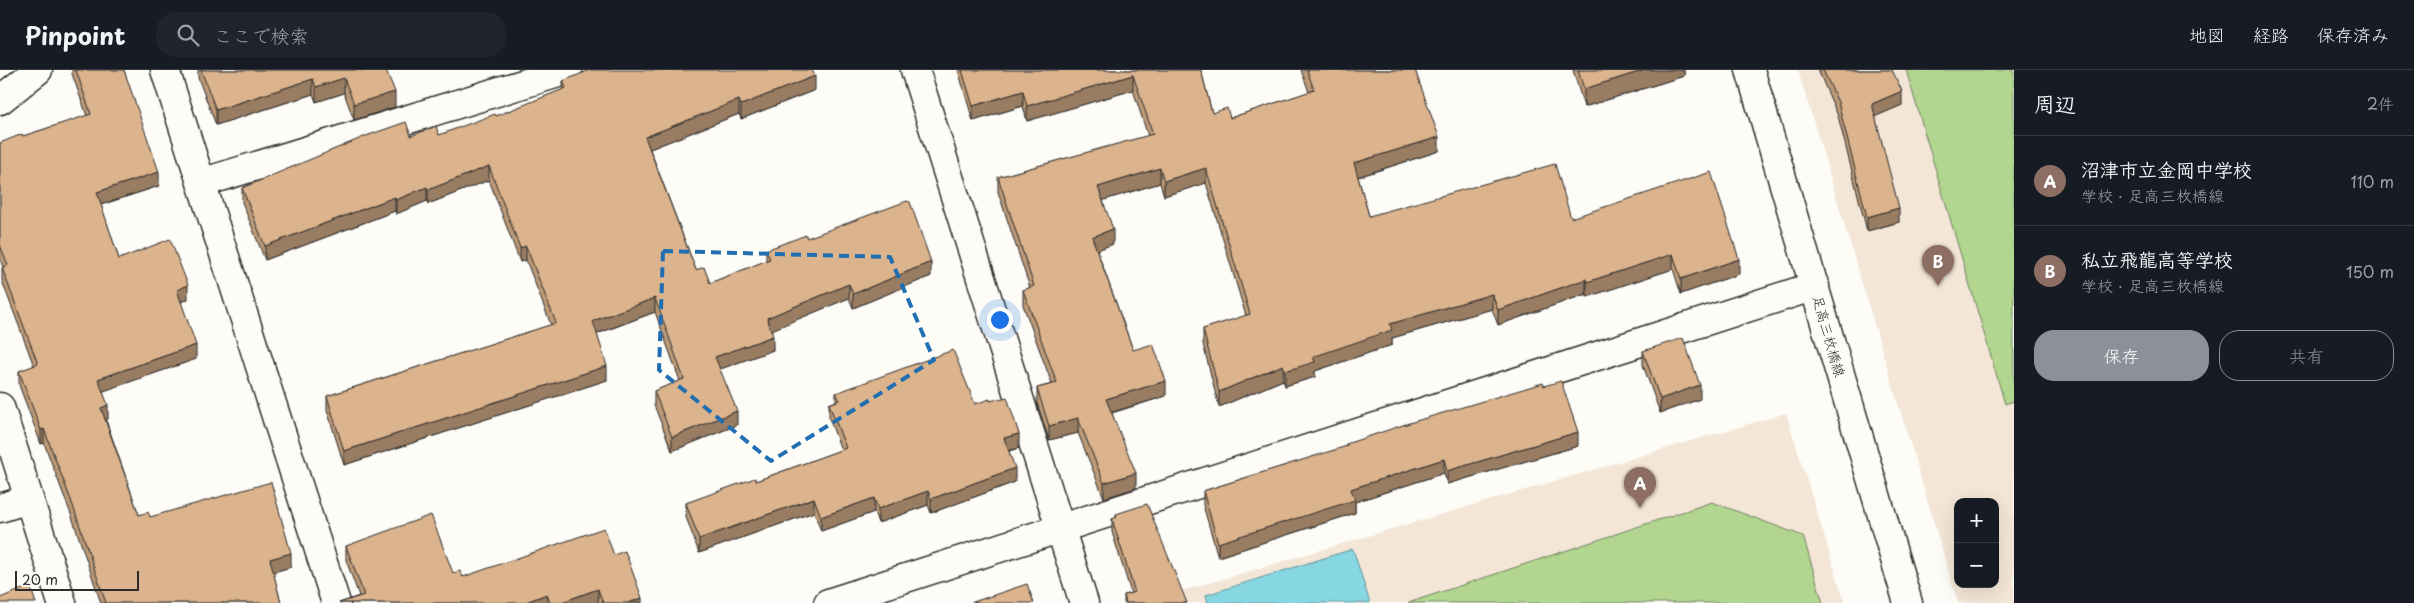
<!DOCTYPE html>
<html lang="ja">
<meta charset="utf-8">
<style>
body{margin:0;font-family:"Playpen Sans","Klee One",sans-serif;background:#20242c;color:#f1f3f6}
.controls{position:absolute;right:15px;bottom:15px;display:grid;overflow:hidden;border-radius:10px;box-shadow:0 5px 20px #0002}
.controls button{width:45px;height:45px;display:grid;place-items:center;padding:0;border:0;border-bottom:1px solid #363941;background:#171b24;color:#f1f3f6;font:25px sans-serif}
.scale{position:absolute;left:15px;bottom:12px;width:124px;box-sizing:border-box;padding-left:5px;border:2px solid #2b2b2b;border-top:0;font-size:14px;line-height:18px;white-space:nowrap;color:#2b2b2b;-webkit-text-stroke:4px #fdfcf7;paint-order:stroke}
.you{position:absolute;left:999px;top:249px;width:18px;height:18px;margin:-12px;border:4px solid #fff;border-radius:50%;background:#1a73e8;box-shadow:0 0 0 8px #1a73e833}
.badge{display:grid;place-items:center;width:32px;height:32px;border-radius:50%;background:#8c9099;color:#fff;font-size:16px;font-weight:700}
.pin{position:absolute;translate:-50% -41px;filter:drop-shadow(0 1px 2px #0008)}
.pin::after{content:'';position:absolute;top:26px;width:18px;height:15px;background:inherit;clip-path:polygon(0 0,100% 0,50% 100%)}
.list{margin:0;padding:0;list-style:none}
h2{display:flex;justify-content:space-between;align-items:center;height:65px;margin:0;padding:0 20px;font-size:21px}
h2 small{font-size:16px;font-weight:400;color:#9ea1a6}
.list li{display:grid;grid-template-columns:32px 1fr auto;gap:15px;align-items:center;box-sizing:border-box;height:90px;padding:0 20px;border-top:1px solid #363941}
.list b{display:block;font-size:19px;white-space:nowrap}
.list p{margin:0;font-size:16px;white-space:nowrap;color:#9ea1a6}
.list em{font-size:16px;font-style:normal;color:#9ea1a6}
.actions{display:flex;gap:10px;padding:15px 20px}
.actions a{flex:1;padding:11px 0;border:1px solid #8c9099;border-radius:20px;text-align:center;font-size:18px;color:#8c9099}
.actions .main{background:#8c9099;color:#fff}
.icon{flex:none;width:28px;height:28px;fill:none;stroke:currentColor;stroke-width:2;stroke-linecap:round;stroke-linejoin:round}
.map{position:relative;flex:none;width:2014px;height:533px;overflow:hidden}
header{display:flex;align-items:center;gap:30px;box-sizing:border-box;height:70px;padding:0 25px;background:#171b24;border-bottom:1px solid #363941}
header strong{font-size:24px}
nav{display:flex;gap:28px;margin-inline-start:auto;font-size:18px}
.search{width:350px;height:45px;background:#20242c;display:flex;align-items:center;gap:12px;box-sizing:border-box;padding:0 18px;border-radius:20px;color:#9ea1a6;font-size:19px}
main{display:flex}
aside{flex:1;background:#171b24}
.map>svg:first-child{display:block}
.built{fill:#f3e6d7;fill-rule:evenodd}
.green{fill:#b2d590;stroke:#6e805e}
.water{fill:#87d7e3;stroke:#629299}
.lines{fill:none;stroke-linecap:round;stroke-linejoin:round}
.minor-casing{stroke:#2b2b2b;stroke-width:31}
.major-casing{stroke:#2b2b2b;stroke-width:31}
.minor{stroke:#fdfcf7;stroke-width:28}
.major{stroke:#fdfcf7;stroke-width:28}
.wall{fill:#bc9a78;stroke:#2b2b2b}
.shaded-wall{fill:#997d62;stroke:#2b2b2b}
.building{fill:#dbb38c;stroke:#2b2b2b}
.marked{fill:none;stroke:#1f6fb2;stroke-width:4;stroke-dasharray:10 6;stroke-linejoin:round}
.labels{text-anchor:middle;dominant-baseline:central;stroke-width:4.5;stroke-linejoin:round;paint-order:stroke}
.street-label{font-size:14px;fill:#2b2b2b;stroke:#fdfcf7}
</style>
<header>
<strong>Pinpoint</strong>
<div class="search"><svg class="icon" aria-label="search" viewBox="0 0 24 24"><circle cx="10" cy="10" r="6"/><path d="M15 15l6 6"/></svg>ここで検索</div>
<nav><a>地図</a><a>経路</a><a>保存済み</a></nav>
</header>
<main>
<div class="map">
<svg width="2014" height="533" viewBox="0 0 2014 533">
<rect width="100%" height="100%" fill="#fdfcf7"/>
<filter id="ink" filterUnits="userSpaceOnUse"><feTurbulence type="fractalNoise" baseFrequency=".02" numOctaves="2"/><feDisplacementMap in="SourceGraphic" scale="10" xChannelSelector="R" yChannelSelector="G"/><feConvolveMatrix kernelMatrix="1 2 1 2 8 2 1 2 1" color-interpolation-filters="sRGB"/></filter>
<g filter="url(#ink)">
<path class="built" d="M1798,0H2014V533H1958ZM1958,432H1995V514H1958Z
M1786,343L1845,533H1141Z"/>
<path class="green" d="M1906,0H2014V331L2005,334Z
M1712,432L1803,466L1823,533H1408Z"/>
<path class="water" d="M1353,479L1370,533H1208L1206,525Z"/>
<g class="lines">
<g class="minor-casing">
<path id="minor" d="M165,0L336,533
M915,0L1084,533
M0,30L38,0
M201,113L568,0
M0,337L62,533
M0,438L29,429
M828,533L1815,216"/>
</g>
<g class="major-casing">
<path id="major" d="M1750,0L1908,533"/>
</g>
<use href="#minor" class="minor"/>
<use href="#major" class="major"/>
</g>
<path class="wall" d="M72,0H124L159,116L101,135L119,189L188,229L181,232L196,289L103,321L108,349L106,350L139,445L150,447L291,497L273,502L281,533H101L72,447L44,373L41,374L19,315V301L34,296L2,211V198L3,197L0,189V73L23,66L87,46L72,4Z
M198,0H386L395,37L354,50L344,23L316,32L313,24L216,55L198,8Z
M958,0H1201L1212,43L1230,48L1309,22L1301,0H1415L1439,81L1358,107L1369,146L1571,148L1739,204L1681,224L1673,199L1587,227L1586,224L1498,255L1492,239L1392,268V275L1315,301V307L1285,316L1283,310L1219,337L1203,274V259L1246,246L1206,113L1164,126L1160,113L1103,130L1113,174L1097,180L1133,280L1166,326L1112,343L1136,418L1104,428L1078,363L1049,370L1037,333V318L1052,314L1023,235V220L1030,218L998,122V107L1148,66L1133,20L1027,51L1023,36L973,51Z
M1573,0H1684V6L1584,37Z
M1818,0H1892L1902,35L1875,46L1899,152L1867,161L1838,46Z
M563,11L815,20L741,49L739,44L650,79L696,200L710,213L766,191V180L807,168L931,206L853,238L849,228L771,260L773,280L720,299L737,355L672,381L654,335V321L680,311L655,242L597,264L607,310L344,395L327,340V326L551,255L526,190L520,192L489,110L428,134L427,131L396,144L395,141L265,190L242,132V118L411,66L439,65L496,46L563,20Z
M1643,281L1700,329L1660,343L1643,295Z
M836,323L975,334L990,331L1019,378L1009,381L1015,412L931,443L928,435L878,453L874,442L821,461L814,442L699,483L686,447V433L756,411L841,380L829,348V334L836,331Z
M1346,374L1578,376L1447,414L1444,403L1355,432V443L1218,487L1203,435V421L1346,377Z
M1116,444L1187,533H1124V525L1131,523L1112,462V449L1116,448Z
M346,476L453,503L463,507L614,485L642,533H339L359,526L346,490Z"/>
<path class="shaded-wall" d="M1645,0H1684V6L1584,37V19Z
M1133,5V20L1027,51V36Z
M815,6V20L741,49V35Z
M344,8V23L316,32V17Z
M313,9V24L216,55V40Z
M1023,21V36L973,51V36Z
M1902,21V35L1872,48V34Z
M395,22V37L354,50V34Z
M739,30V44L645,81V67Z
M1439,67V81L1354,108V93Z
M489,96V110L428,134V120Z
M1160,98V113L1098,132V117Z
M1206,98V113L1164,126V111Z
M159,102V116L97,136V122Z
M427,117V131L396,144V130Z
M395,127V141L265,190V176Z
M1899,138V152L1867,161V147Z
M1113,159V174L1092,182V167Z
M526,176V190L520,192V178Z
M1673,184V199L1587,227V212Z
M1739,189V204L1681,224V209Z
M931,192V206L853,238V224Z
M1586,209V224L1498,255V240Z
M849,214V228L767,262V248Z
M188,215V229L177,233V220Z
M1492,224V239L1392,268V275L1315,301V307L1285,316V301L1313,287L1390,254Z
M655,228V242L593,265V251Z
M773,266V280L715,301V287Z
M196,275V289L98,323V309Z
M1283,295V310L1219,337V322Z
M607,296V310L344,395V381Z
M1166,311V326L1106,344V329Z
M1700,315V329L1660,343V329Z
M108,335V349L101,352V338Z
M737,341V355L672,381V367Z
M1078,348V363L1049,370V356Z
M44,359V373L41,374V360Z
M1578,362V376L1447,414V401Z
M1019,364V378L1004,382V368Z
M1444,389V403L1355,432V443L1218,487V473L1351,419Z
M1015,398V412L931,443V429Z
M1136,403V418L1104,428V413Z
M928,421V435L878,453V439Z
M814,428V442L699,483V469Z
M874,428V442L821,461V447Z
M291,483V497L270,503V489Z
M598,519V533H559Z
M547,524V533H523Z
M642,528V533H628Z"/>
<path class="building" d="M76,0H124L159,102L97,122L119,189L170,169L188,215L177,220L196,275L98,309L108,335L101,338L139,445L148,442L150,447L271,412L291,483L270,489L281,533H106L72,433L44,359L41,360L19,301L38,294L2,198L8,195L0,175V73L22,64L23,66L91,44Z
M201,0H386L395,22L354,34L344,8L316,17L313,9L216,40Z
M590,0H812L815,6L741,35L739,30L645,67L696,200L704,197L710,213L770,189L766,180L806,165L807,168L907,131L910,132L931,192L853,224L849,214L767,248L773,266L715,287L737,341L672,367L654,321L684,309L655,228L593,251L607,296L344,381L327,326L556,253L526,176L520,178L489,96L428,120L427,117L396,130L395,127L265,176L242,118L366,66L406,52L411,66L436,56L439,65L495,44L496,46L566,18L563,11Z
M962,0H1201L1212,43L1227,38L1230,48L1314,20L1307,0H1415L1439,67L1354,93L1369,146L1555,94L1571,148L1711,102L1739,189L1681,209L1673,184L1587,212L1586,209L1498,240L1492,224L1390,254L1392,260L1313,287L1315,292L1285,301L1283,295L1219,322L1203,259L1250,244L1206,98L1164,111L1160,98L1098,117L1113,159L1092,167L1133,280L1153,274L1166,311L1106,329L1136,403L1104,413L1078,348L1049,356L1037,318L1057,313L1023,220L1034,216L998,107L1153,64L1133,5L1027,36L1023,21L973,36Z
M1578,0H1645L1584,19Z
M1823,0H1892L1902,21L1872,34L1899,138L1867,147L1838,32Z
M1683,268L1700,315L1660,329L1643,281Z
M953,280L975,334L990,329V331L1007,327L1019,364L1004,368L1015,398L931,429L928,421L878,439L874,428L821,447L814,428L699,469L686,433L755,408L756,411L846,378L829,334L840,330L836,323Z
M1561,311L1578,362L1447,401L1444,389L1351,419L1355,430L1218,473L1203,421L1347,376L1346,374L1406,354L1543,313L1544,316Z
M1147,434L1187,533H1126L1124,525L1135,522L1112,449L1117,447L1116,444Z
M431,445L453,503L460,501L463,507L604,458L614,485L625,481L642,528L628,533H603L598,519L559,533H550L547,524L523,533H339L364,525L346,476Z
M1027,514L1034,533H970Z
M30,516L36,533H0V528Z"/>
</g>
<path class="marked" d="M663,181L890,187L934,290L771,391L659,300Z"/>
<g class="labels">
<g class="street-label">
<text transform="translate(1829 266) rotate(74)">足高三枚橋線</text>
</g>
</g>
</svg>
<div class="controls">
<button>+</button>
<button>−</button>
</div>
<div class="scale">20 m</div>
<div class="you"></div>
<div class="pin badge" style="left:1640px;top:438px;background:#8d6e63">A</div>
<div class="pin badge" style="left:1938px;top:216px;background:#8d6e63">B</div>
</div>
<aside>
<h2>周辺<small>2件</small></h2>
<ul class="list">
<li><span class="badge" style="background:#8d6e63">A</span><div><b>沼津市立金岡中学校</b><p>学校 · 足高三枚橋線</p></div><em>110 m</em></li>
<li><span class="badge" style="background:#8d6e63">B</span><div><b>私立飛龍高等学校</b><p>学校 · 足高三枚橋線</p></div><em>150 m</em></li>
</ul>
<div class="actions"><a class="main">保存</a><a>共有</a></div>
</aside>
</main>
